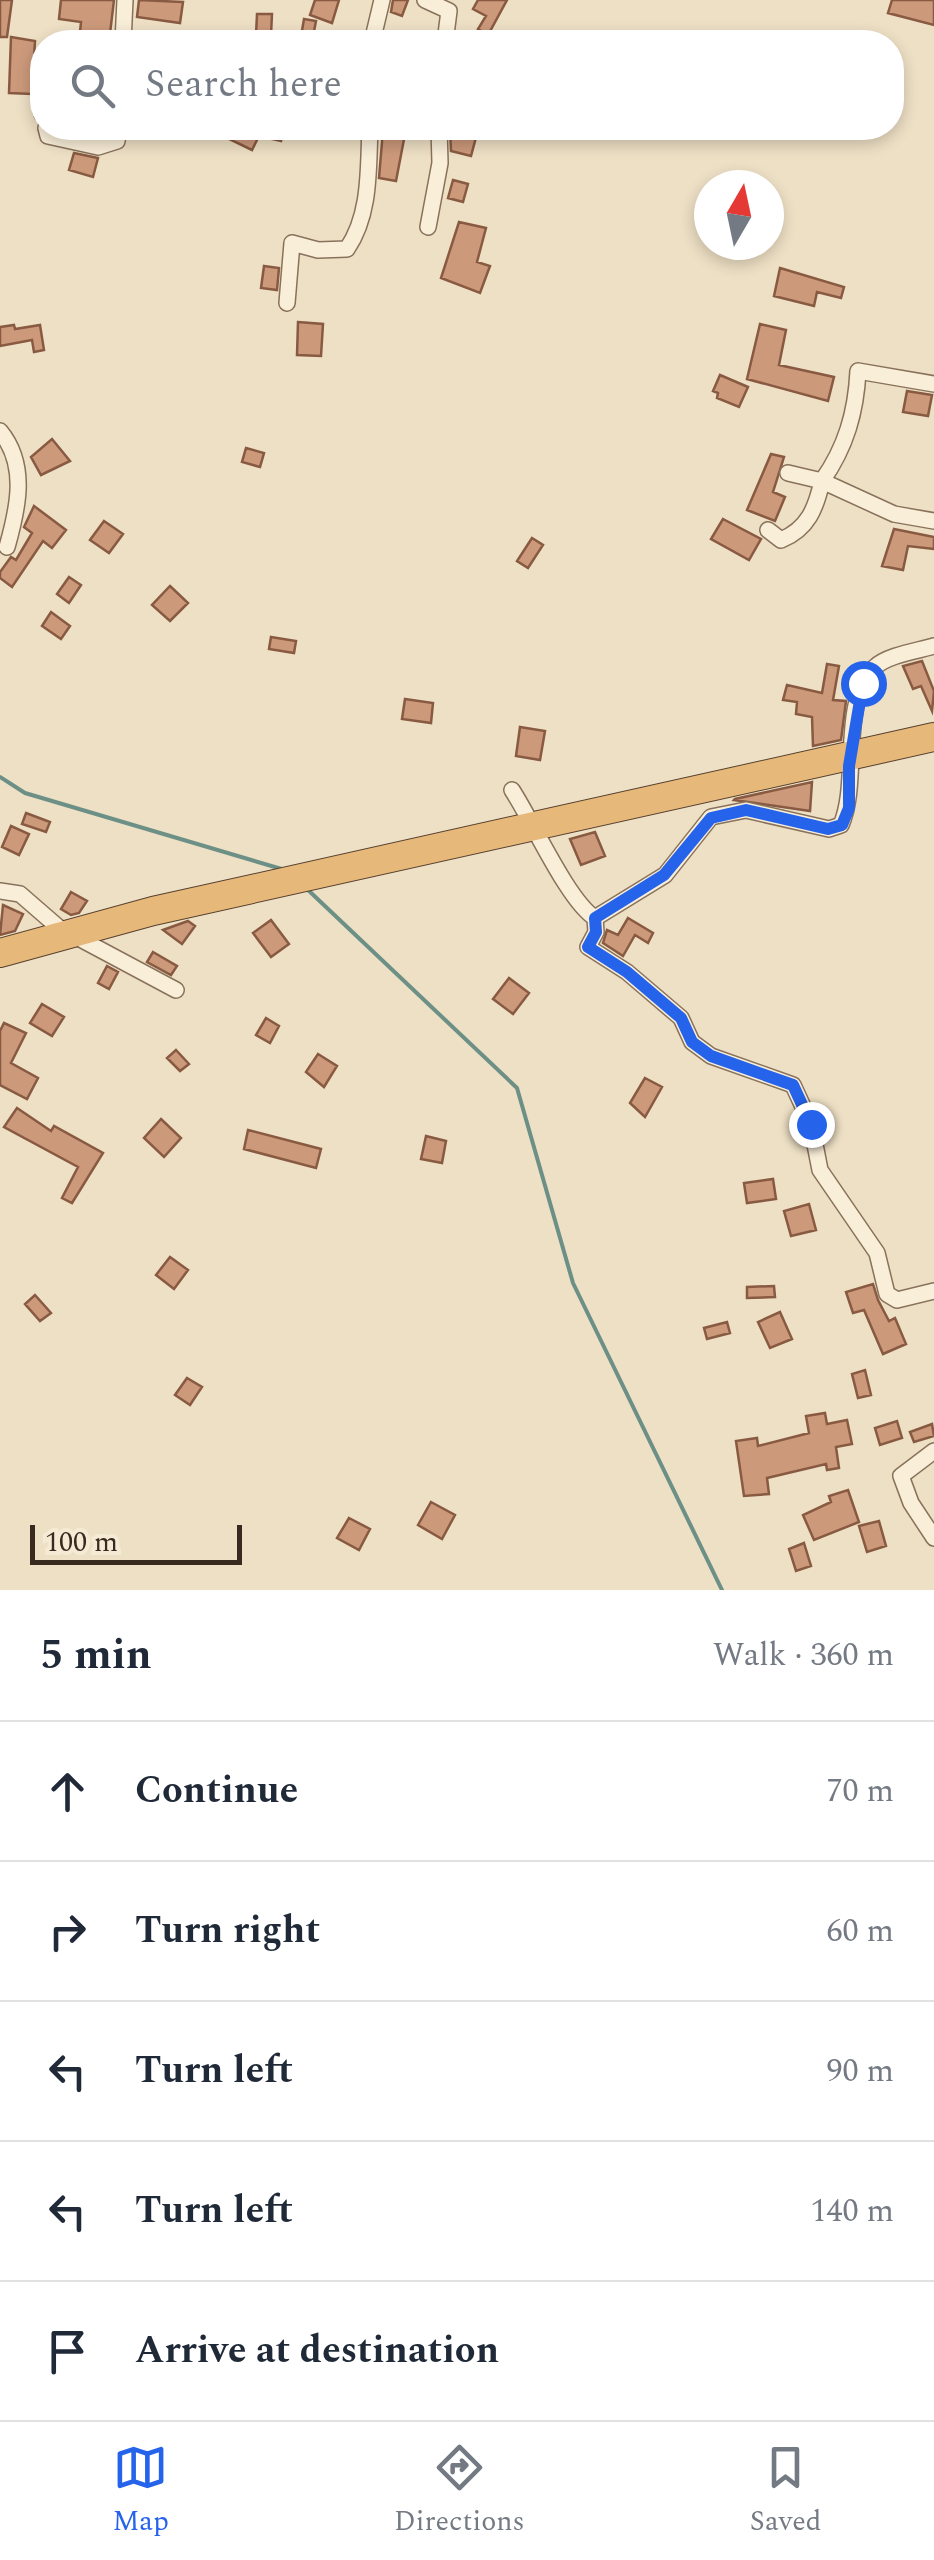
<!DOCTYPE html>
<meta charset="utf-8">
<style>
body{margin:0;font-family:Spectral,serif;background:#f6f6f7;color:#1f2937}
.compass{position:absolute;left:694px;top:170px;width:90px;height:90px;border-radius:50%;background:#fff;box-shadow:0 5px 15px #0003;rotate:9deg}
.scale{position:absolute;left:30px;bottom:25px;width:212px;box-sizing:border-box;padding-left:10px;border:5px solid #392a1f;border-top:0;font-size:28px;line-height:35px;white-space:nowrap;color:#392a1f;-webkit-text-stroke:8px #f5ebd5;paint-order:stroke}
.stop{position:absolute;width:30px;height:30px;margin:-22px;border:8px solid #2563eb;border-radius:50%;background:#fff}
.stop.end{background:#2563eb;border-color:#fff;box-shadow:0 2px 10px #0008}
.list{margin:0;padding:0;list-style:none}
h2{display:flex;justify-content:space-between;align-items:center;height:130px;margin:0;padding:0 40px;font-size:42px}
h2 small{font-size:32px;font-weight:400;color:#747a83}
.list li{display:grid;grid-template-columns:65px 1fr auto;gap:30px;align-items:center;box-sizing:border-box;height:140px;padding:0 40px;border-top:2px solid #e0e1e3}
.list b{display:block;font-size:38px;white-space:nowrap}
.list em{font-size:32px;font-style:normal;color:#747a83}
.icon{flex:none;width:55px;height:55px;fill:none;stroke:currentColor;stroke-width:2;stroke-linecap:round;stroke-linejoin:round}
.map{position:relative;flex:none;width:934px;height:1590px;overflow:hidden}
.search{position:absolute;background:#fff;box-shadow:0 5px 15px #0003;left:30px;right:30px;top:30px;height:110px;display:flex;align-items:center;gap:25px;box-sizing:border-box;padding:0 35px;border-radius:40px;color:#747a83;font-size:38px}
.sheet{height:830px;background:#fff}
nav{display:flex;justify-content:space-around;align-items:center;box-sizing:border-box;height:140px;border-top:2px solid #e0e1e3;background:#fff;font-size:28px;color:#747a83}
nav a{display:grid;justify-items:center;gap:5px}
nav .on{color:#2563eb}
.map>svg:first-child{display:block}
.lines{fill:none;stroke-linecap:round;stroke-linejoin:round}
.stream{stroke:#6d9086;stroke-width:4}
.building{fill:#cc997b;stroke:#885a41;stroke-width:2.5}
.minor-casing{stroke:#89725b;stroke-width:18}
.trunk-casing{stroke:#57402f;stroke-width:30}
.minor{stroke:#f9eed8;stroke-width:15}
.trunk{stroke:#e6b87a;stroke-width:28}
.route{stroke:#2563eb;stroke-width:12}
</style>
<div class="map">
<svg width="934" height="1590" viewBox="0 0 934 1590">
<rect width="100%" height="100%" fill="#eee0c5"/>
<g class="lines">
<path class="stream" d="M0,777L25,793L285,870
M307,889L517,1088L573,1283L722,1590"/>
</g>
<path class="building" d="M0,0H12L7,37H0Z
M61,0H114L109,42H79L81,22L59,19Z
M139,0L183,2L180,23L137,17Z
M315,0H339L332,23L310,15Z
M393,0H408L402,16L391,12Z
M478,0H507L488,35L478,29L486,16L473,9Z
M892,0H934V25L888,13Z
M257,14H272L271,35H256Z
M304,19L316,21L312,42H300Z
M11,37L35,41L32,94L9,93Z
M234,128H284L281,141L259,136L252,150L229,139Z
M450,128L478,130L471,156L451,151Z
M383,130L405,134L396,181L379,178Z
M74,153L98,158L93,177L69,170Z
M453,180L468,184L463,202L448,198Z
M459,222L486,228L477,262L490,266L480,293L441,278Z
M264,266L279,268L277,290L261,288Z
M780,268L844,287L841,298L817,292L814,306L774,296Z
M298,322L323,324L321,356L297,355Z
M760,324L786,330L779,365L834,377L828,401L747,379Z
M14,325L15,329L40,325L44,350L34,352L32,340L0,346V327Z
M720,375L748,387L739,407L717,398L718,393L713,391Z
M907,391L932,395L928,416L903,412Z
M52,439L70,461L41,475L31,457Z
M246,448L264,453L260,467L242,462Z
M771,454L784,457L773,492L785,497L775,521L747,510Z
M34,506L66,530L52,548L43,541L12,587L0,578V572L11,557L16,560L32,533L24,527Z
M723,519L761,539L749,560L711,539Z
M104,521L123,534L109,553L90,540Z
M894,529L934,537V549L908,546L903,570L882,566Z
M532,538L543,545L528,568L517,561Z
M69,577L81,585L69,603L57,594Z
M170,586L188,603L170,621L152,605Z
M51,612L70,626L61,639L42,626Z
M271,637L296,641L294,653L269,649Z
M922,661L934,691L932,711L921,686L913,689L903,666Z
M827,664L839,666L833,700L846,701L841,740L813,746L812,717L796,714L797,702L783,700L787,685L822,693Z
M405,699L433,703L431,723L402,719Z
M520,727L545,731L540,760L516,756Z
M812,782L810,811L734,800L735,799Z
M26,813L50,822L46,832L22,824Z
M11,826L29,834L19,855L2,847Z
M595,832L605,856L581,865L570,839Z
M71,892L87,901L79,913L71,915L61,909Z
M3,905L23,914L15,931L0,935Z
M628,918L653,933L648,943L635,935L623,956L603,943L607,930L618,935Z
M271,920L289,944L271,957L253,933Z
M188,921L195,926L182,944L163,930Z
M153,952L177,966L171,975L147,962Z
M107,966L118,972L109,989L98,983Z
M509,978L529,993L513,1014L493,999Z
M42,1004L64,1017L52,1036L30,1023Z
M266,1018L279,1026L270,1043L256,1035Z
M4,1023L26,1033L11,1063L38,1078L27,1099L0,1085V1031Z
M176,1050L189,1064L180,1071L167,1058Z
M318,1054L337,1066L324,1087L306,1072Z
M645,1078L662,1087L645,1117L630,1103Z
M17,1108L51,1131L54,1126L103,1153L72,1203L62,1198L78,1167L4,1127Z
M161,1119L181,1138L164,1157L144,1138Z
M248,1130L321,1149L316,1168L244,1149Z
M426,1136L446,1141L442,1163L421,1159Z
M773,1179L776,1199L747,1203L744,1183Z
M809,1204L816,1230L791,1236L784,1211Z
M170,1257L188,1270L174,1289L156,1275Z
M873,1284L878,1300L889,1321L895,1318L906,1344L883,1354L864,1310L853,1313L846,1292Z
M774,1286L775,1297L747,1298V1287Z
M35,1295L51,1313L40,1321L25,1304Z
M780,1312L792,1339L770,1348L758,1322Z
M727,1322L730,1333L707,1339L704,1328Z
M865,1370L871,1395L858,1398L852,1374Z
M187,1378L202,1387L190,1405L175,1395Z
M825,1413L827,1424L847,1420L852,1444L836,1447L839,1468L827,1470L826,1464L767,1478L769,1494L744,1496L736,1441L757,1438L758,1446L809,1433L806,1416Z
M897,1421L902,1438L880,1445L875,1428Z
M932,1424L934,1436L914,1442L910,1432Z
M848,1490L859,1522L814,1540L803,1515L831,1502L829,1496Z
M431,1502L455,1515L442,1539L418,1525Z
M349,1518L370,1529L359,1550L337,1538Z
M879,1521L886,1546L867,1552L859,1526Z
M804,1543L811,1566L796,1571L789,1549Z"/>
<g class="lines">
<g class="minor-casing">
<path id="minor" d="M425,0L449,11L445,42
M123,42L125,0
M372,42L382,0
M41,110L42,114
M46,128L48,136L98,147L117,141L119,128
M428,227L440,163L439,128
M287,303L292,243L318,250L347,249C371,214 368,168 370,128
M934,384L858,371C856,412 846,447 822,481L894,514L934,521
M0,431C28,465 18,508 7,547
M768,530L781,540C808,529 816,508 822,481L788,473
M934,646C917,651 888,655 875,667C839,702 860,782 841,825L829,829L746,810L711,817L665,875L595,918L596,932L588,947L627,972L681,1018L692,1042L711,1056L793,1085L811,1124L820,1170L877,1253L887,1294L897,1300L934,1291
M512,790C533,822 568,901 595,918
M0,891L20,894L58,927L176,990
M934,1451L901,1476L911,1503L934,1538"/>
</g>
<g class="trunk-casing">
<path id="trunk" d="M0,953L153,911L934,737"/>
</g>
<use href="#minor" class="minor"/>
<use href="#trunk" class="trunk"/>
</g>
<g class="lines">
<path class="route" d="M811,1124L793,1085L711,1056L692,1042L681,1018L627,972L588,947L596,932L595,918L664,875L711,818L746,810L828,829L842,825L849,808V766L863,683"/>
</g>
</svg>
<svg class="compass" viewBox="-18 -18 36 36"><path d="M0-13l5 13h-10z" fill="#e53935"/><path d="M0 13l5-13h-10z" fill="#747a83"/></svg>
<div class="scale">100 m</div>
<div class="stop" style="left:863px;top:683px"></div>
<div class="stop end" style="left:811px;top:1124px"></div>
<div class="search"><svg class="icon" aria-label="search" viewBox="0 0 24 24"><circle cx="10" cy="10" r="6"/><path d="M15 15l6 6"/></svg>Search here</div>
</div>
<section class="sheet">
<h2>5 min<small>Walk · 360 m</small></h2>
<ul class="list">
<li><svg class="icon" aria-label="ahead" viewBox="0 0 24 24"><path d="M12 20V5M6 11l6-6 6 6"/></svg><div><b>Continue</b></div><em>70 m</em></li>
<li><svg class="icon" aria-label="right" viewBox="0 0 24 24"><path d="M7 20v-9h11M14 6l5 5-5 5"/></svg><div><b>Turn right</b></div><em>60 m</em></li>
<li><svg class="icon" aria-label="left" viewBox="0 0 24 24"><path d="M17 20v-9H6M10 6l-5 5 5 5"/></svg><div><b>Turn left</b></div><em>90 m</em></li>
<li><svg class="icon" aria-label="left" viewBox="0 0 24 24"><path d="M17 20v-9H6M10 6l-5 5 5 5"/></svg><div><b>Turn left</b></div><em>140 m</em></li>
<li><svg class="icon" aria-label="arrive" viewBox="0 0 24 24"><path d="M6 21V4h12l-3 4 3 4H6"/></svg><div><b>Arrive at destination</b></div></li>
</ul>
</section>
<nav>
<a class="on"><svg class="icon" aria-label="map" viewBox="0 0 24 24"><path d="M3 6l6-2 6 2 6-2v14l-6 2-6-2-6 2zM9 4v14M15 6v14"/></svg>Map</a>
<a><svg class="icon" aria-label="directions" viewBox="0 0 24 24"><path d="M12 3l9 9-9 9-9-9zM9 14v-3h6M13 9l2 2-2 2"/></svg>Directions</a>
<a><svg class="icon" aria-label="saved" viewBox="0 0 24 24"><path d="M7 4h10v16l-5-4-5 4z"/></svg>Saved</a>
</nav>
